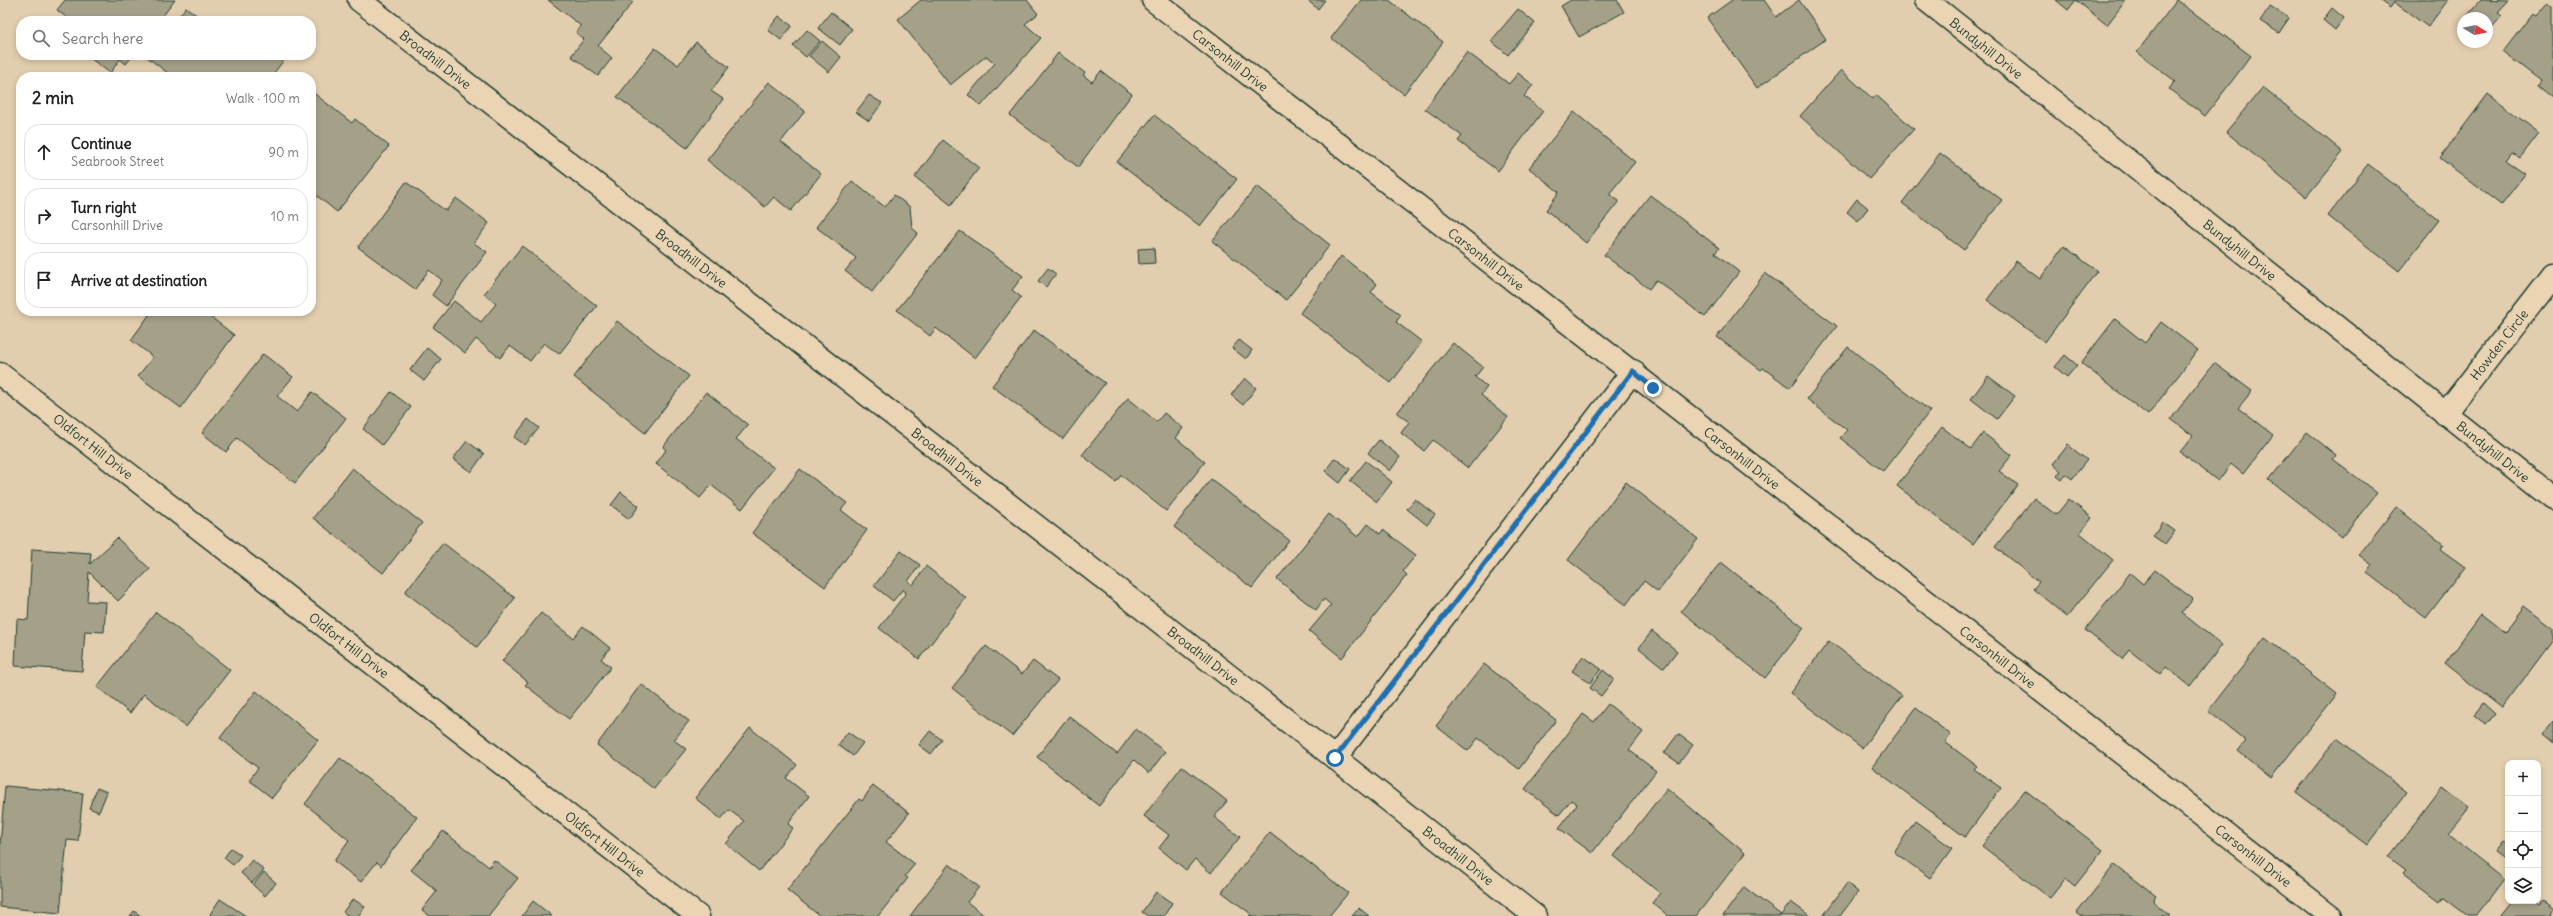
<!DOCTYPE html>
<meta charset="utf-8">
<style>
body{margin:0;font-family:Delius,sans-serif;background:#f6f6f6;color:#222}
.controls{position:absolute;right:12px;bottom:12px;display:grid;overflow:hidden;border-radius:8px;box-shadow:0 2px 6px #0003}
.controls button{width:36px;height:36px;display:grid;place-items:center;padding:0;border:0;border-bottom:1px solid #e0e0e0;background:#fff;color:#222;font:20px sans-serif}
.compass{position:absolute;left:2457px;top:12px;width:36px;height:36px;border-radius:50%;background:#fff;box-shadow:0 2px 6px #0003;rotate:100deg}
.stop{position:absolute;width:12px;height:12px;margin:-9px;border:3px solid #1f6fb2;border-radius:50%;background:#fff}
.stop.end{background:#1f6fb2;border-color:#fff;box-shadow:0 1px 4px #0008}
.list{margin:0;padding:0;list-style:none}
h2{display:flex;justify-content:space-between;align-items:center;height:52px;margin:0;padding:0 16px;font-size:17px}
h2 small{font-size:13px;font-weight:400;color:#767676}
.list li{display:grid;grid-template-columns:26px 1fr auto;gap:12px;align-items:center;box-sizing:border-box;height:56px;margin:0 8px 8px;padding:0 8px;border:1px solid #e0e0e0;border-radius:16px}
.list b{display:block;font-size:15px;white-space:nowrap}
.list p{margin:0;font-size:13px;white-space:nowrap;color:#767676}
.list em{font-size:13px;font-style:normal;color:#767676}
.icon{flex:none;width:22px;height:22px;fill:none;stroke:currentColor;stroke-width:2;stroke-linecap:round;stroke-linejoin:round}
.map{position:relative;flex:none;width:2553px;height:916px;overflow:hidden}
.search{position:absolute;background:#fff;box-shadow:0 2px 6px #0003;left:16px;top:16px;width:300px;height:44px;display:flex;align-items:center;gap:10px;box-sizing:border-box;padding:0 14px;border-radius:16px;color:#767676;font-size:15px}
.panel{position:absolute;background:#fff;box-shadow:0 2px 6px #0003;left:16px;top:72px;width:300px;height:244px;border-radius:16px}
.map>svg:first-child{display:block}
.building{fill:#a5a189;stroke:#1f3d34}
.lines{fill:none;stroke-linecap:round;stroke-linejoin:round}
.minor-casing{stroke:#1f3d34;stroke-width:25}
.minor{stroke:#ead4b3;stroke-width:22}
.route{stroke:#1f6fb2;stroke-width:5}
.labels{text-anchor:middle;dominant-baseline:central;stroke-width:4;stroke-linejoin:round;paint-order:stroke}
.street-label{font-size:13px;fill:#1f3d34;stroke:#ead4b3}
</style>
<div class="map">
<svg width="2553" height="916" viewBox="0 0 2553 916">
<rect width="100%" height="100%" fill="#e2ceae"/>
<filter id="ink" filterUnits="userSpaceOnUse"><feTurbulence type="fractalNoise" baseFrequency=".025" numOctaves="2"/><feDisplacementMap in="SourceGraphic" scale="8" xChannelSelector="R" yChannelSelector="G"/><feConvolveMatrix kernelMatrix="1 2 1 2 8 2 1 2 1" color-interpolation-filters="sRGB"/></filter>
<g filter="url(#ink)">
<path class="building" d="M65,0H175L159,21H71L57,10Z
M548,0H630L633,2L598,46L612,58L598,76L571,56L584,39L576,33L581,26Z
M921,0H1027L1038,14L1025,24L1041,38L981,106L968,95L995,63L986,56L950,85L898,19Z
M1307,0H1325L1318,9Z
M1361,0H1389L1443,42L1404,94L1331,38Z
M1571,0H1617L1624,12L1579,37L1561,6Z
M1732,0H1764L1776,17L1799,0L1826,39L1757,88L1707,18Z
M2056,0H2126L2107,25L2076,0L2068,10Z
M2177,0L2251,56L2205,116L2169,89L2175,81L2137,52Z
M2379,0H2448L2428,27L2394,2L2390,8Z
M2481,0L2509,1L2498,13L2502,16L2487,33V18H2471L2468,15Z
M2548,2L2553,6V98L2538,86L2541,81L2503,52L2532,14L2536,16Z
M2270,6L2289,18L2279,33L2260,21Z
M186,7L204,21H175Z
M2332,8L2344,18L2335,30L2323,20Z
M1518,9L1535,23L1508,55L1491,41Z
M831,12L852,29L840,45L818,28Z
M779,16L792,26L781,40L768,30Z
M807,30L820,41L806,57L793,46Z
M822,41L841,57L829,72L809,56Z
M696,42L729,67L711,91L723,99L687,148L617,97L655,48L678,65Z
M1467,52L1509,84L1518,73L1533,85L1524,96L1543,111L1498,171L1458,141L1462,136L1425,109Z
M1058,53L1085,73L1083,75L1092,82L1101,71L1132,94L1078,167L1010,115Z
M86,55H133L126,64L120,59L110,73Z
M149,55H276L283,61L271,77H173L147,57Z
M1841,70L1873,99L1876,95L1914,129L1869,179L1800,116Z
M769,82L805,111L781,142L821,174L791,211L774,197L765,207L707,160Z
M2263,87L2343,152L2306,197L2226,132Z
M311,91L352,123L355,119L389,146L337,212L311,191Z
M2488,94L2539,133L2520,158L2511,152L2505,160L2525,174L2501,205L2440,158Z
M869,95L882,103L869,121L856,112Z
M1574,112L1635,162L1609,194L1619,201L1586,243L1546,210L1559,192L1529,168Z
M1154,115L1237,179L1200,226L1117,162Z
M943,140L979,168L951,205L915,177Z
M1940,153L2002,200L1964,250L1902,203Z
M2368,164L2439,220L2399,271L2328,216Z
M852,181L885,207L894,195L910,207L912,228L918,233L872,292L845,271L856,258L816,227Z
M406,182L446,211L456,198L489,223L474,243L487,252L446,306L432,295L442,280L429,270L415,289L358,247Z
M1257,186L1330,245L1286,300L1212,241Z
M1650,195L1719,248L1715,253L1739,272L1705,317L1656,280L1649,289L1604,255Z
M1857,199L1868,208L1858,221L1847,212Z
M960,231L1023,276L1012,290L1021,297L975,358L936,328L930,336L897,310Z
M522,246L597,306L559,354L544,343L530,361L510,346L500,358L476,339L465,353L433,327L454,301L481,322L496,304L484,294Z
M2064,246L2097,271L2045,342L1987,300L2016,261L2040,279Z
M1154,248L1155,263L1139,264L1138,249Z
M1341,256L1377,284L1371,292L1401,315L1396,322L1422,342L1391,383L1300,313Z
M1048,268L1056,274L1046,287L1038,281Z
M1765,273L1837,326L1790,388L1763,368L1761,370L1717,337Z
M152,311H203L234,335L181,408L138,376L153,357L131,340Z
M2115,319L2145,343L2161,322L2198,350L2148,415L2081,363Z
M617,321L689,376L645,433L574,377Z
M1034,330L1105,383L1063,439L992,386Z
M1239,340L1252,350L1246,359L1232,348Z
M1453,343L1483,367L1475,377L1487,387L1481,395L1508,417L1468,468L1433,440L1424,451L1401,433L1409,422L1397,413Z
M1848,347L1930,411L1883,471L1840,438L1847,430L1807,399Z
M427,348L441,359L424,381L410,370Z
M263,354L293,377L277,396L297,412L312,392L346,418L295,483L237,438L226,452L202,433Z
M2065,355L2077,365L2067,377L2055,367Z
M2214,363L2252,391L2238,408L2273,435L2243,474L2231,464L2218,481L2180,452L2193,436L2171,419Z
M1988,376L2015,396L1997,419L1971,399Z
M1245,378L1256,388L1243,405L1231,395Z
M391,392L411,407L382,445L363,429Z
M706,392L748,425L736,439L774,468L742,509L711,485L700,498L656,464L666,450L663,447Z
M1128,398L1157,422L1164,413L1183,428L1176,438L1205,462L1166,511L1121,475L1116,482L1082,455Z
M528,419L539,428L525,445L514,437Z
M1942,427L1971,449L1983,433L2012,455L1999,471L2018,485L1973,544L1897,486Z
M2307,432L2336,455L2333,459L2377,493L2342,537L2269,480Z
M1379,440L1400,457L1390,471L1368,453Z
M467,441L484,454L471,472L453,459Z
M2068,445L2087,460L2072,479L2066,474L2062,480L2057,476L2061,471L2053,464Z
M1335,458L1350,469L1340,483L1325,471Z
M1366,461L1392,482L1377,502L1350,481Z
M352,468L422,523L383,573L313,518Z
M800,469L847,503L841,510L867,530L825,587L752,533Z
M1211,479L1289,540L1252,588L1174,527Z
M1626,482L1698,539L1658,592L1644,581L1626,605L1568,560Z
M621,492L639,506L629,519L611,505Z
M2034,498L2056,515L2069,499L2092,518L2080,533L2113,560L2067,617L2033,589L2039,582L1995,547Z
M1415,499L1435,515L1427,525L1407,509Z
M2396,507L2443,544L2440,549L2465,567L2426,618L2367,573L2372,565L2359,555Z
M1329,514L1358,537L1368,524L1380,534L1383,530L1416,555L1403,571L1407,575L1342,658L1309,631L1331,605L1324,599L1316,610L1277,579Z
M2162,522L2175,531L2165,544L2153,536Z
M117,538L150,569L118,601L89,572L87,601L106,602L104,632L85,631L82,671L15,666L17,619L28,620L32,549L91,553L90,564Z
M443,543L515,598L477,647L405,592Z
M901,551L920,565L908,581L913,585L926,566L966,598L919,659L879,628L906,593L903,589L893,601L874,586Z
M1721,562L1804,628L1765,678L1681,611Z
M2155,570L2193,599L2182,613L2222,645L2190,686L2166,667L2160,674L2129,649L2122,659L2085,630L2130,573L2143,584Z
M2524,606L2553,628V640L2502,708L2445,664L2481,615L2504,633Z
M156,612L230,670L186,727L144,694L130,713L97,687Z
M541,613L573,638L583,626L610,648L601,659L611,667L569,719L525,685L528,682L502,661Z
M1652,631L1677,651L1664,668L1639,648Z
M2265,638L2337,694L2271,778L2238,751L2246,741L2208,711Z
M1829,641L1902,696L1862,748L1790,693Z
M986,646L1022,674L1033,661L1058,680L1012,736L952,688Z
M1583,656L1601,669L1590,683L1572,671Z
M1484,664L1556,720L1519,769L1478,738L1468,751L1436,726Z
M1603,670L1614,679L1601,696L1590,688Z
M641,684L689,721L674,740L686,749L654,789L597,745Z
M256,691L318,740L272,798L249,780L258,768L220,738Z
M2483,703L2495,714L2486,725L2474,715Z
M1608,704L1643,732L1629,750L1656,771L1592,853L1559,828L1577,804L1571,800L1559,815L1525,789L1583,714L1594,722Z
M1916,708L1951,735L1945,742L1977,766L1974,769L2001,788L1965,837L1872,767Z
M1069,716L1117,754L1136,729L1165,752L1149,773L1134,760L1099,806L1037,757Z
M2553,721V744L2542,735Z
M750,728L797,765L786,778L809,796L788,824L793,828L759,871L726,844L744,821L729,810L721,819L695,798Z
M930,731L942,740L931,754L919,745Z
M848,732L863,743L853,756L838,745Z
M1678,734L1693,745L1679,763L1664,753Z
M2337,738L2407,792L2367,845L2296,792Z
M340,758L417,817L381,866L377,862L361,882L334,861L349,840L305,804Z
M1182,766L1227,801L1214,817L1240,837L1211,873L1195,859L1186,870L1159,848L1169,835L1144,816Z
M873,785L909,813L886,842L915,864L905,876L908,878L878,916H820L787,890L859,799L862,801Z
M5,786L83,793L78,841L67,840L60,913L0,907V845Z
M2442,787L2469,808L2448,834L2504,879L2476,916H2468L2443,897L2440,901L2403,873L2406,870L2389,857Z
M97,788L107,792L99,812L89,808Z
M1667,788L1745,853L1696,916H1669L1652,903L1660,893L1614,856Z
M2025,790L2103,850L2075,886L2065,879L2050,898L1982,846Z
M1915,821L1952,848L1930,878L1894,852Z
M443,831L489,867L494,860L518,878L488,916H430L422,910L437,891L411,870Z
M1270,832L1348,893L1329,916H1249L1251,914L1222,892Z
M2502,842L2508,847V862L2494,852Z
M231,848L241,855L233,865L224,858Z
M252,860L264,870L252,883L241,873Z
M949,864L979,887L967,902L985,916H910Z
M2115,864L2156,896L2153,901L2170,916H2081L2077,913Z
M264,872L276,883L265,896L253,885Z
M1847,883L1858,892L1840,916H1823Z
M1744,887L1781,915L1791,902L1810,916H1723Z
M1156,892L1172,903L1164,916H1148L1142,912Z
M220,899L246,916H212L210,914Z
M353,899L365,907L358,916H349L343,912Z
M533,901L552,916H522Z
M2511,901H2531L2538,906L2542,902L2553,910L2550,914L2552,916H2499Z
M1359,908L1369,916H1352Z
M134,911L141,916H130Z"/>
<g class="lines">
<g class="minor-casing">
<g id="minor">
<path id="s1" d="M359,0L1335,758L1535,916"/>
<path id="s2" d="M1153,0L2331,916"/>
<path id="s3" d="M1926,0L2553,499"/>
<path id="s4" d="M0,374L698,916"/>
<path id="s5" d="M2445,414L2553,275"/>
<path d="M1335,758L1633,371"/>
</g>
</g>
<use href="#minor" class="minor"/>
</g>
</g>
<g class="lines" filter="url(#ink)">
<path class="route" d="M1335,758L1633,371L1653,388"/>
</g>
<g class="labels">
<g class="street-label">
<text stroke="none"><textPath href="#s3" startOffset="77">Bundyhill Drive</textPath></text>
<text stroke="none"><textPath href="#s1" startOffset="97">Broadhill Drive</textPath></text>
<text stroke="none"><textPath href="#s2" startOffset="98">Carsonhill Drive</textPath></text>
<text stroke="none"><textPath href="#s3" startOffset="401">Bundyhill Drive</textPath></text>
<text stroke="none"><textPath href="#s1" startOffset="421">Broadhill Drive</textPath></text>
<text stroke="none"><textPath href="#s2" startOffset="422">Carsonhill Drive</textPath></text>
<text stroke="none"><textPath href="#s5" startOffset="88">Howden Circle</textPath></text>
<text stroke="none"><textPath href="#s4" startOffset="118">Oldfort Hill Drive</textPath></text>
<text stroke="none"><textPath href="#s3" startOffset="725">Bundyhill Drive</textPath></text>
<text stroke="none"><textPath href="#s1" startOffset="745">Broadhill Drive</textPath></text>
<text stroke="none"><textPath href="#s2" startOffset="746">Carsonhill Drive</textPath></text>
<text stroke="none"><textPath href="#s4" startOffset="442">Oldfort Hill Drive</textPath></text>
<text stroke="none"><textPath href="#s1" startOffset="1069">Broadhill Drive</textPath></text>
<text stroke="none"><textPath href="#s2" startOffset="1070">Carsonhill Drive</textPath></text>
<text stroke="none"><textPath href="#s4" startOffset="766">Oldfort Hill Drive</textPath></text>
<text stroke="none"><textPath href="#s1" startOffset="1393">Broadhill Drive</textPath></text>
<text stroke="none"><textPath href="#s2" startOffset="1394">Carsonhill Drive</textPath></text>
</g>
</g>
</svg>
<div class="controls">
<button>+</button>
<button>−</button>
<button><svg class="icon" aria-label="locate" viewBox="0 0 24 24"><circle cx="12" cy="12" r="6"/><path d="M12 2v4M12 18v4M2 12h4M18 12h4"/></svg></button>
<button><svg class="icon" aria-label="layers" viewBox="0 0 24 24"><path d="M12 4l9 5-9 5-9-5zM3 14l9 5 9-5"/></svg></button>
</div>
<svg class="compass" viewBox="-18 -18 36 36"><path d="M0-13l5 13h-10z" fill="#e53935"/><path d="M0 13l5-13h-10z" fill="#767676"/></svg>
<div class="stop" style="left:1335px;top:758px"></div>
<div class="stop end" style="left:1653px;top:388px"></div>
<div class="search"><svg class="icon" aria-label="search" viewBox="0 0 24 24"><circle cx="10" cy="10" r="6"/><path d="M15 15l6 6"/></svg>Search here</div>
<section class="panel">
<h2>2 min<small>Walk · 100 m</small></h2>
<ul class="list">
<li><svg class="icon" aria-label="ahead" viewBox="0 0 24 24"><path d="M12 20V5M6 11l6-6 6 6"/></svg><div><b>Continue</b><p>Seabrook Street</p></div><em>90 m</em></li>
<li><svg class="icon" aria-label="right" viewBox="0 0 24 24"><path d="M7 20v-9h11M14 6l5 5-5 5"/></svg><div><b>Turn right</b><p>Carsonhill Drive</p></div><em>10 m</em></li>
<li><svg class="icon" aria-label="arrive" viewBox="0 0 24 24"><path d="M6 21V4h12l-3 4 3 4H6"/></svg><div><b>Arrive at destination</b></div></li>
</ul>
</section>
</div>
